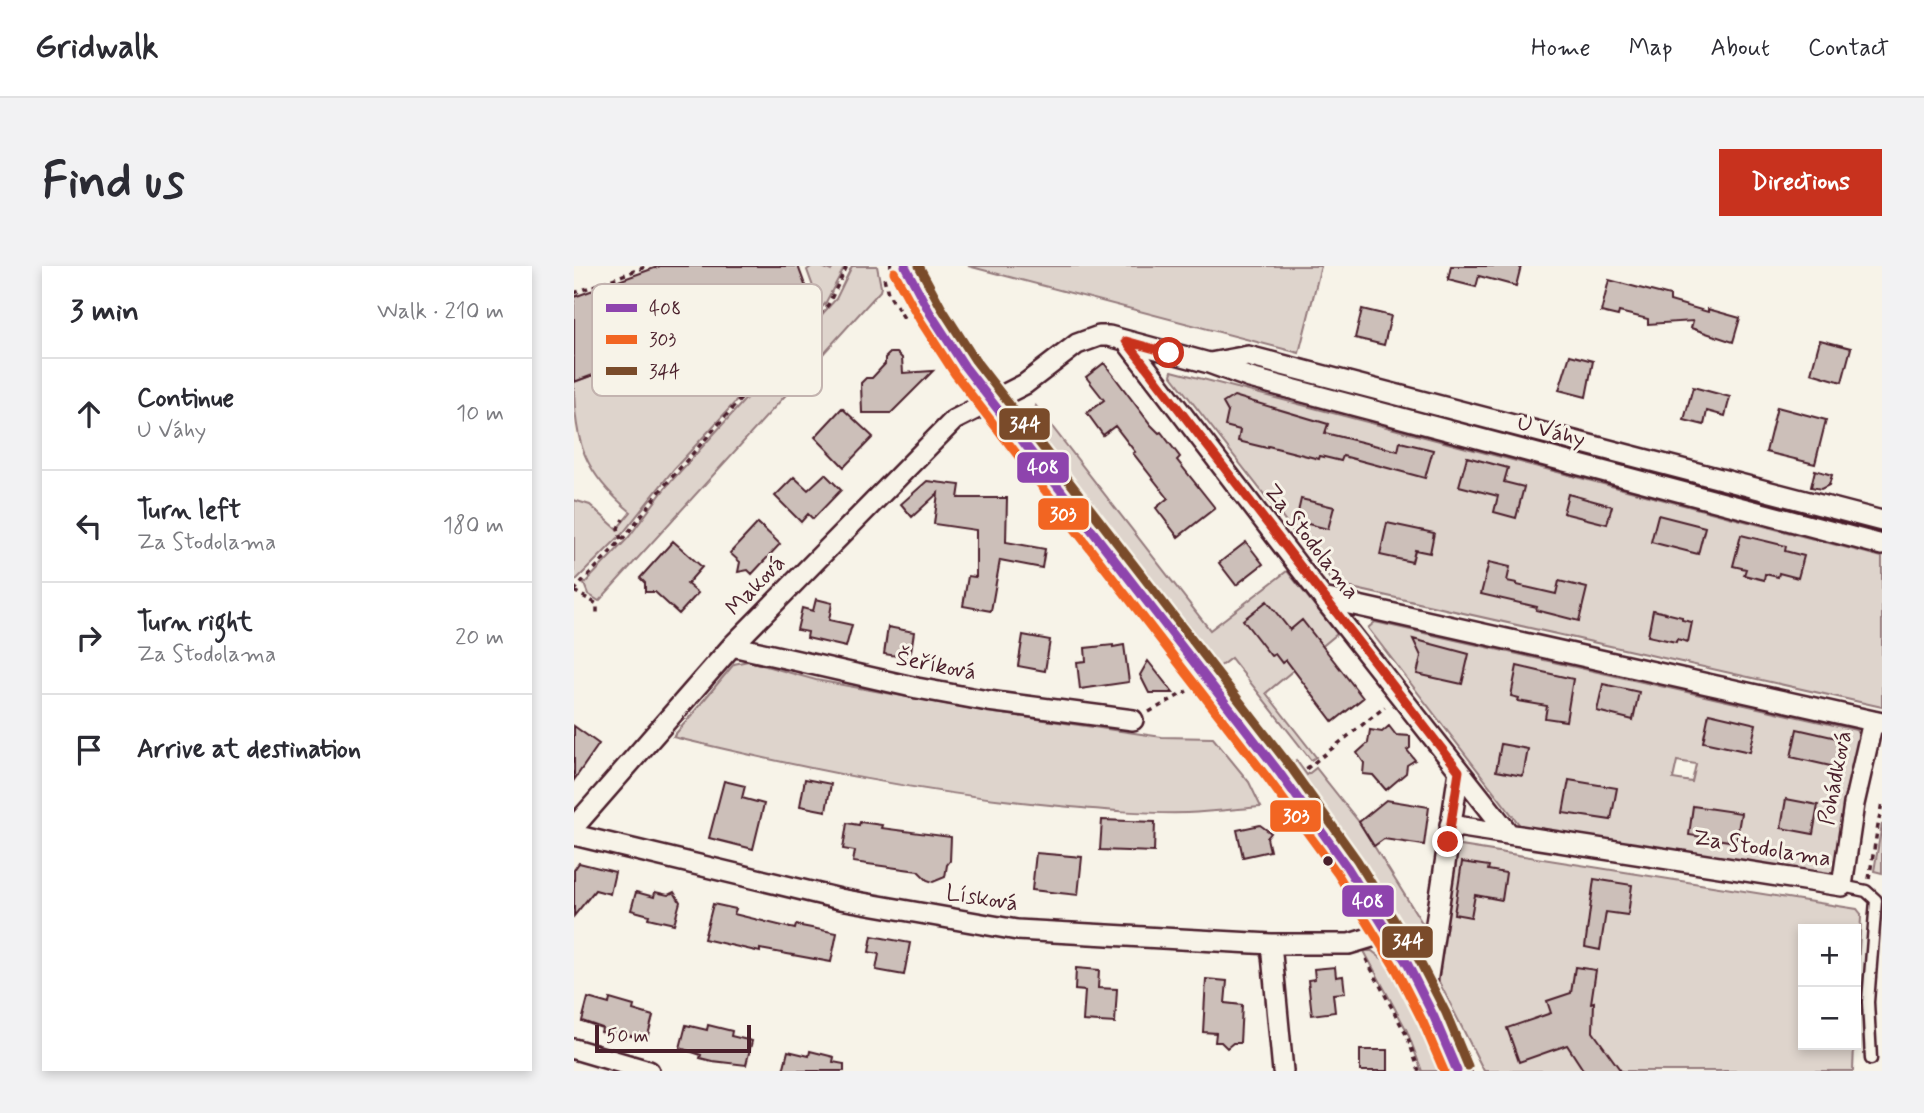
<!DOCTYPE html>
<meta charset="utf-8">
<style>
body{margin:0;font-family:Mynerve,sans-serif;background:#f2f2f3;color:#2b2b33}
.controls{position:absolute;right:21px;bottom:21px;display:grid;overflow:hidden;border-radius:0px;box-shadow:0 4px 10px #0003}
.controls button{width:63px;height:63px;display:grid;place-items:center;padding:0;border:0;border-bottom:2px solid #e1e1e2;background:#fff;color:#2b2b33;font:35px sans-serif}
.scale{position:absolute;left:21px;bottom:18px;width:156px;box-sizing:border-box;padding-left:7px;border:4px solid #4a1f2b;border-top:0;font-size:19px;line-height:24px;white-space:nowrap;color:#4a1f2b;-webkit-text-stroke:5px #f7f3e8;paint-order:stroke}
.stop{position:absolute;width:21px;height:21px;margin:-16px;border:5px solid #c8321e;border-radius:50%;background:#fff}
.stop.end{background:#c8321e;border-color:#fff;box-shadow:0 2px 7px #0008}
.list{margin:0;padding:0;list-style:none}
h2{display:flex;justify-content:space-between;align-items:center;height:91px;margin:0;padding:0 28px;font-size:30px}
h2 small{font-size:23px;font-weight:400;color:#7c7c81}
.list li{display:grid;grid-template-columns:46px 1fr auto;gap:21px;align-items:center;box-sizing:border-box;height:112px;padding:0 28px;border-top:2px solid #e1e1e2}
.list b{display:block;font-size:26px;white-space:nowrap}
.list p{margin:0;font-size:23px;white-space:nowrap;color:#7c7c81}
.list em{font-size:23px;font-style:normal;color:#7c7c81}
.icon{flex:none;width:38px;height:38px;fill:none;stroke:currentColor;stroke-width:2;stroke-linecap:round;stroke-linejoin:round}
.map{position:relative;flex:none;width:1308px;height:805px;overflow:hidden;border-radius:0px}
header{display:flex;align-items:center;gap:42px;box-sizing:border-box;height:98px;padding:0 35px;background:#fff;border-bottom:2px solid #e1e1e2}
header strong{font-size:33px}
nav{display:flex;gap:38px;margin-inline-start:auto;font-size:24px}
.intro{display:flex;align-items:center;justify-content:space-between;box-sizing:border-box;height:168px;padding:0 42px}
h1{margin:0;font-size:49px}
.button{padding:18px 32px;border-radius:0px;background:#c8321e;color:#fff;font-size:24px;font-weight:700}
main{display:flex;gap:42px;padding:0 42px}
aside{flex:1;background:#fff;border-radius:0px;box-shadow:0 4px 10px #0003}
.map>svg:first-child{display:block}
.green{fill:#ded4cc;stroke:#947a7c;stroke-width:2;fill-rule:evenodd}
.building{fill:#ccbfb9;stroke:#4a1f2b;stroke-width:2}
.lines{fill:none;stroke-linecap:round;stroke-linejoin:round}
.lane-casing{stroke:#4a1f2b;stroke-width:15}
.street-casing{stroke:#4a1f2b;stroke-width:24}
.secondary-casing{stroke:#4a1f2b;stroke-width:32}
.path{stroke:#4a1f2b;stroke-width:3.5;stroke-dasharray:5 5;stroke-linecap:butt}
.lane{stroke:#f7f3e8;stroke-width:10}
.street{stroke:#f7f3e8;stroke-width:19}
.secondary{stroke:#f7f3e8;stroke-width:26}
.bus-1-casing{stroke:#f7f3e8;stroke-width:14}
.bus-2-casing{stroke:#f7f3e8;stroke-width:14}
.bus-3-casing{stroke:#f7f3e8;stroke-width:14}
.bus-1{stroke:#8e44ad;stroke-width:9}
.bus-2{stroke:#f26522;stroke-width:9}
.bus-3{stroke:#7a4b2a;stroke-width:9}
.route{stroke:#c8321e;stroke-width:9}
.bus-dot{fill:#4a1f2b;stroke:#f7f3e8;stroke-width:2.5}
.labels{text-anchor:middle;dominant-baseline:central;stroke-width:6;stroke-linejoin:round;paint-order:stroke}
.street-label{font-size:23px;fill:#4a1f2b;stroke:#f7f3e8}
.key{fill:#f7f3e8;stroke:#c3b3af;stroke-width:2}
.key-label{font-size:19px;fill:#4a1f2b}
.line-badge{stroke:#f7f3e8;stroke-width:2.5}
.badge-label{font-size:19px;text-anchor:middle;font-weight:bold;fill:#fff}
</style>
<header>
<strong>Gridwalk</strong>
<nav><a>Home</a><a>Map</a><a>About</a><a>Contact</a></nav>
</header>
<div class="intro"><h1>Find us</h1><a class="button">Directions</a></div>
<main>
<aside>
<h2>3 min<small>Walk · 210 m</small></h2>
<ul class="list">
<li><svg class="icon" aria-label="ahead" viewBox="0 0 24 24"><path d="M12 20V5M6 11l6-6 6 6"/></svg><div><b>Continue</b><p>U Váhy</p></div><em>10 m</em></li>
<li><svg class="icon" aria-label="left" viewBox="0 0 24 24"><path d="M17 20v-9H6M10 6l-5 5 5 5"/></svg><div><b>Turn left</b><p>Za Stodolama</p></div><em>180 m</em></li>
<li><svg class="icon" aria-label="right" viewBox="0 0 24 24"><path d="M7 20v-9h11M14 6l5 5-5 5"/></svg><div><b>Turn right</b><p>Za Stodolama</p></div><em>20 m</em></li>
<li><svg class="icon" aria-label="arrive" viewBox="0 0 24 24"><path d="M6 21V4h12l-3 4 3 4H6"/></svg><div><b>Arrive at destination</b></div></li>
</ul>
</aside>
<div class="map">
<svg width="1308" height="805" viewBox="0 0 1308 805">
<rect width="100%" height="100%" fill="#f7f3e8"/>
<filter id="ink" filterUnits="userSpaceOnUse"><feTurbulence type="fractalNoise" baseFrequency=".0143" numOctaves="2"/><feDisplacementMap in="SourceGraphic" scale="14" xChannelSelector="R" yChannelSelector="G"/><feConvolveMatrix kernelMatrix="1 2 1 2 8 2 1 2 1" color-interpolation-filters="sRGB"/></filter>
<g filter="url(#ink)">
<path class="green" d="M238,0H246L257,5L260,0H271L251,38L100,203L49,267L0,316V234L16,239L43,263L57,246C10,207 0,176 0,116L235,30L241,26L233,4Z
M278,0H303L307,21L306,25L25,335L14,328L10,318L54,272L92,221L262,33Z
M394,0H747L725,87Z
M598,105L1308,291V441L760,318L597,109Z
M462,140L636,364L713,305L763,368L692,427L742,491L737,494L657,392L645,401L457,159Z
M837,141L921,164V167L836,145Z
M954,172L1053,198V202L953,176Z
M1086,207L1243,246L1244,252L1085,210Z
M801,356L1282,464L1286,471L1262,604L1255,609L948,562L794,362ZM1103,495L1122,498L1118,516L1099,513Z
M174,395L242,414L415,446L588,471L639,472L675,516L687,541C663,543 638,546 613,547C570,548 528,544 486,540C352,528 229,502 99,471L160,398Z
M722,494L733,509L742,502L785,556L850,660L846,683L840,674L833,678L713,502Z
M1308,558V607L1300,605Z
M887,580L1283,643L1287,648V652L1282,732V663H1229V779H1280L1279,805H910L861,708L879,585Z
M790,685H798L816,699L821,696L872,805H848L833,765Z"/>
<path class="building" d="M86,0H224L235,30L0,116V31Z
M877,0H947L942,20L905,10L902,21L874,14Z
M1035,14L1096,30V35L1134,46V43L1166,52L1159,76L1117,62L1119,55L1074,58V53L1045,46L1044,50L1027,46Z
M788,43L817,50L810,79L781,72Z
M1246,74L1277,82L1268,116L1237,107Z
M316,87H323L328,92L329,107L359,105L317,147H288L287,117L292,112H298L311,98V92Z
M996,89L1019,95L1012,131L985,124Z
M530,97L577,159L585,167L587,166L606,191L603,194L641,242L604,271L582,242L594,232L559,187L561,186L541,160L529,169L513,147L530,134L512,111Z
M1119,121L1156,131L1151,150L1133,145L1130,159L1110,154Z
M660,130L754,158L751,167L824,185L826,176L859,184L851,212L769,190L767,195L746,190L745,193L694,180L693,182L664,175L666,164L651,160L654,146L649,137Z
M1203,141L1252,154L1241,198L1192,186Z
M268,142L299,171L270,201L241,171Z
M893,191L934,202L930,216L950,221L942,252L920,246L924,230L885,220Z
M1241,204L1258,209L1255,219L1247,223L1237,221Z
M251,208L267,224L239,253L234,248L227,256L201,230L220,211L234,224Z
M353,215L386,219L384,232H433L432,276L471,283L468,302L426,294L417,345L389,340L394,310L402,311V264L360,258L364,227L338,251L327,238Z
M994,228L1038,240L1033,258L989,247Z
M727,233L760,241L754,263L722,255Z
M1084,249L1131,261L1124,288L1077,276Z
M184,257L206,278L178,308L174,304L164,306L166,296L156,287Z
M813,257L860,267L856,287L841,284L838,296L806,289Z
M1167,269L1212,280L1211,285L1230,290L1224,312L1205,307L1204,311L1191,308L1190,314L1170,309L1172,303L1159,300Z
M99,275L128,301L113,318L124,327L105,348L81,326H71V317L66,312Z
M672,276L689,298L662,319L645,297Z
M915,296L936,301L933,315L943,317V319L982,328L985,315L1013,322L1005,355L962,344L963,341L907,328Z
M242,333L258,337L255,354L278,359L272,381L233,372L234,366L223,364L228,342L239,345Z
M693,335L716,364L728,354L789,432L759,456L712,394L708,397L701,388L697,390L669,354Z
M1079,344L1108,351V354L1118,356L1114,376L1103,373L1102,376L1074,370Z
M314,361L340,366L336,392L310,388Z
M449,369L476,374L471,405L444,400Z
M839,373L895,388L888,418L843,408L847,390Z
M539,379V381L550,379L555,416L506,423L503,396L512,395L511,382Z
M574,395L599,427H575L566,409Z
M943,400L999,413L992,455L971,452L973,440L944,435L945,432L937,430Z
M1029,418L1065,426L1059,454L1023,445Z
M1135,447L1182,458L1176,486L1129,476Z
M0,460L25,478L0,514Z
M815,460L822,469L836,470V482L833,484L841,494L833,499L832,507L812,524L799,509L789,508L790,497L783,487L794,477L796,464L808,466Z
M1223,463L1267,473L1261,501L1217,491Z
M927,478L954,483L949,510L922,505Z
M231,513L257,518L252,545L226,540Z
M995,514L1043,522L1037,554L989,547Z
M150,515L171,520L168,532L190,538L179,583L135,572Z
M1212,533L1244,539L1239,568L1207,562Z
M812,534L855,541L850,579L810,573L800,580L785,556Z
M1119,540L1167,547L1162,576L1115,569Z
M528,554L581,556L580,586L526,584Z
M286,556L308,559L307,562L377,571L376,595L373,599L371,611L359,616L353,614L344,605L279,596L281,585L269,583L273,557L285,559Z
M686,559L697,567L693,572L696,585L669,591L663,564Z
M462,587L508,591L504,629L458,624Z
M888,596L915,600L914,604L932,607L928,634L901,629L897,651L880,648Z
M5,597L41,606L36,628L21,624L0,650V604Z
M1020,613L1058,619L1054,649L1032,646L1026,684L1011,681Z
M62,626L80,631L81,626L94,629L100,626L106,636L100,658L74,652L75,649L57,644Z
M139,638L162,643L160,648L221,663L222,659L263,667L257,696L186,683V686L130,673Z
M298,670L336,677L330,709L302,704L305,688L295,686Z
M761,701L762,711L769,710L771,727L759,728L761,746L738,749L734,714L741,713L740,703Z
M1001,701L1022,704L1017,737L1020,736L1019,766L1047,805H1010L993,779L945,796L933,762L977,747L973,735L997,727Z
M502,702L525,704L524,722L543,723L541,757L509,755L511,725L501,724Z
M632,713L653,715L651,737L668,739L666,777H659L653,782L647,776H641L642,767L629,766Z
M14,732L35,738L36,733L60,740L59,744L79,750L73,773L52,769L51,772L27,766L28,762L8,755Z
M112,759L133,764L134,759L158,765L157,770L178,775L172,799L138,795L126,792L127,789L106,782Z
M786,784H814V805H786Z
M214,785L235,790L236,785L260,791L259,796L270,798V805H209Z"/>
<g class="lines">
<g class="lane-casing">
<path id="lane" d="M1268,620L1292,625L1302,634L1294,736L1297,793"/>
</g>
<g class="street-casing">
<path id="street" d="M552,75L749,332L935,568
M636,97L674,90L1308,255
M749,332L1308,457
M158,380L343,422L414,435L559,454
M876,559L1268,620L1280,538L1299,455
M0,561L158,380L380,154L451,118L503,78L525,70H535L635,97L676,112L1308,279
M0,569L266,633L443,664L697,678H775L815,666
M697,678L709,805
M851,730L885,505
M0,783L75,805"/>
</g>
<g class="secondary-casing">
<path id="secondary" d="M331,0L356,47L391,101C471,206 552,310 634,415C728,536 828,659 883,805"/>
</g>
<path class="path" d="M310,12L314,27L330,52
M0,27L74,0
M47,274L44,262L49,253
M0,325L53,268L90,220L223,69L254,39L273,0
M0,325L23,338V350
M575,446L613,425
M732,503L811,441
M1295,613L1308,536
M792,693L834,772L845,805"/>
<use href="#lane" class="lane"/>
<use href="#street" class="street"/>
<use href="#secondary" class="secondary"/>
<g class="bus-1-casing">
<path id="bus-1" d="M331,0L356,47L391,101L705,506L773,601L834,699L860,751L883,805"/>
</g>
<g class="bus-2-casing">
<path id="bus-2" d="M320,6L346,54L381,108L695,514L763,607L823,705L849,756L870,805"/>
</g>
<g class="bus-3-casing">
<path id="bus-3" d="M345,0L367,41L401,94L715,499L783,594L845,694L872,747L894,800"/>
</g>
<use href="#bus-1" class="bus-1"/>
<use href="#bus-2" class="bus-2"/>
<use href="#bus-3" class="bus-3"/>
</g>
</g>
<g class="lines" filter="url(#ink)">
<path class="route" d="M595,87L552,75L885,505L874,576"/>
</g>
<circle class="bus-dot" cx="754" cy="595" r="6"/>
<g class="labels">
<g class="street-label">
<text transform="translate(977 166) rotate(15)">U Váhy</text>
<text transform="translate(737 276) rotate(52)">Za Stodolama</text>
<text transform="translate(182 320) rotate(-46)">Maková</text>
<text transform="translate(362 400) rotate(11)">Šeříková</text>
<text transform="translate(1262 512) rotate(-79)">Pohádková</text>
<text transform="translate(1188 583) rotate(9)">Za Stodolama</text>
<text transform="translate(408 633) rotate(9)">Lísková</text>
</g>
</g>
<rect x="18" y="18" width="230" height="112" rx="10" class="key"/>
<rect x="32" y="38" width="31" height="8" fill="#8e44ad"/>
<rect x="32" y="69" width="31" height="9" fill="#f26522"/>
<rect x="32" y="101" width="31" height="8" fill="#7a4b2a"/>
<g class="key-label">
<text x="75" y="49">408</text>
<text x="75" y="80">303</text>
<text x="75" y="112">344</text>
</g>
<g class="line-badge">
<rect x="424" y="141" width="53" height="34" rx="7" fill="#7a4b2a"/>
<rect x="442" y="185" width="54" height="33" rx="7" fill="#8e44ad"/>
<rect x="463" y="231" width="53" height="34" rx="7" fill="#f26522"/>
<rect x="695" y="533" width="53" height="34" rx="7" fill="#f26522"/>
<rect x="767" y="618" width="54" height="34" rx="7" fill="#8e44ad"/>
<rect x="807" y="659" width="53" height="34" rx="7" fill="#7a4b2a"/>
</g>
<g class="badge-label">
<text x="451" y="165">344</text>
<text x="469" y="208">408</text>
<text x="489" y="255">303</text>
<text x="722" y="557">303</text>
<text x="794" y="642">408</text>
<text x="834" y="682">344</text>
</g>
</svg>
<div class="controls">
<button>+</button>
<button>−</button>
</div>
<div class="scale">50 m</div>
<div class="stop" style="left:595px;top:87px"></div>
<div class="stop end" style="left:874px;top:576px"></div>
</div>
</main>
